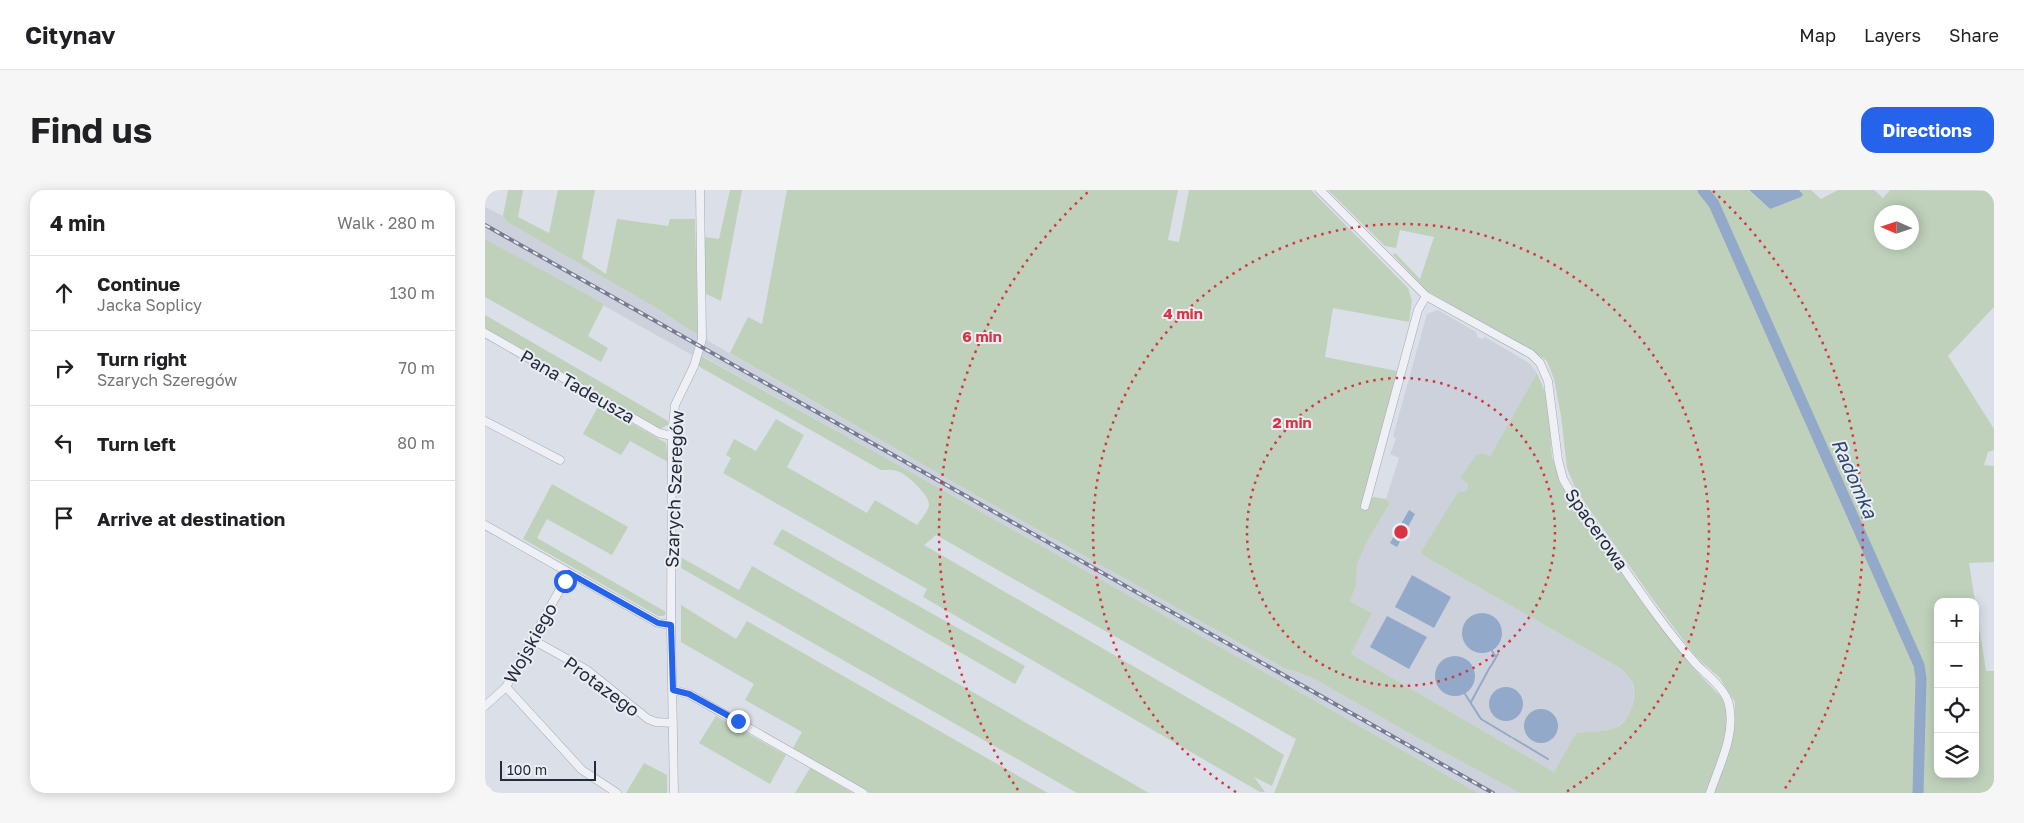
<!DOCTYPE html>
<meta charset="utf-8">
<style>
body{margin:0;font-family:"Golos Text",sans-serif;background:#f6f6f6;color:#202124}
.controls{position:absolute;right:15px;bottom:15px;display:grid;overflow:hidden;border-radius:10px;box-shadow:0 2px 12px #0003}
.controls button{width:45px;height:45px;display:grid;place-items:center;padding:0;border:0;border-bottom:1px solid #e0e0e0;background:#fff;color:#202124;font:25px sans-serif}
.compass{position:absolute;left:1389px;top:15px;width:45px;height:45px;border-radius:50%;background:#fff;box-shadow:0 2px 12px #0003;rotate:273deg}
.scale{position:absolute;left:15px;bottom:12px;width:96px;box-sizing:border-box;padding-left:5px;border:2px solid #242b3d;border-top:0;font-size:14px;line-height:18px;white-space:nowrap;color:#242b3d;-webkit-text-stroke:4px #eaeef4;paint-order:stroke}
.stop{position:absolute;width:15px;height:15px;margin:-11px;border:4px solid #2563eb;border-radius:50%;background:#fff}
.stop.end{background:#2563eb;border-color:#fff;box-shadow:0 1px 5px #0008}
.list{margin:0;padding:0;list-style:none}
h2{display:flex;justify-content:space-between;align-items:center;height:65px;margin:0;padding:0 20px;font-size:21px}
h2 small{font-size:16px;font-weight:400;color:#757577}
.list li{display:grid;grid-template-columns:32px 1fr auto;gap:15px;align-items:center;box-sizing:border-box;height:75px;padding:0 20px;border-top:1px solid #e0e0e0}
.list b{display:block;font-size:19px;white-space:nowrap}
.list p{margin:0;font-size:16px;white-space:nowrap;color:#757577}
.list em{font-size:16px;font-style:normal;color:#757577}
.icon{flex:none;width:28px;height:28px;fill:none;stroke:currentColor;stroke-width:2;stroke-linecap:round;stroke-linejoin:round}
.map{position:relative;flex:none;width:1509px;height:603px;overflow:hidden;border-radius:15px}
header{display:flex;align-items:center;gap:30px;box-sizing:border-box;height:70px;padding:0 25px;background:#fff;border-bottom:1px solid #e0e0e0}
header strong{font-size:24px}
nav{display:flex;gap:28px;margin-inline-start:auto;font-size:18px}
.intro{display:flex;align-items:center;justify-content:space-between;box-sizing:border-box;height:120px;padding:0 30px}
h1{margin:0;font-size:35px}
.button{padding:12px 22px;border-radius:15px;background:#2563eb;color:#fff;font-size:18px;font-weight:700}
main{display:flex;gap:30px;padding:0 30px}
aside{flex:1;background:#fff;border-radius:15px;box-shadow:0 2px 12px #0003}
.map>svg:first-child{display:block}
.built{fill:#cdd1dc}
.green{fill:#bfd1bb;fill-rule:evenodd}
.water{fill:#93a9ca}
.lines{fill:none;stroke-linecap:round;stroke-linejoin:round}
.stream{stroke:#93a9ca;stroke-width:2}
.river{stroke:#93a9ca;stroke-width:11}
.street-casing{stroke:#a4a9b4;stroke-width:9}
.street{stroke:#eef0f5;stroke-width:8}
.secondary{stroke:#fff;stroke-width:11}
.rail-casing{stroke:#737c91;stroke-width:4}
.rail{stroke:#eaeef4;stroke-width:2;stroke-dasharray:5.5;stroke-linecap:butt}
.route{stroke:#2563eb;stroke-width:6}
.ring{fill:none;stroke:#d73541;stroke-width:2.5;stroke-dasharray:2.5 5}
.labels{text-anchor:middle;dominant-baseline:central;stroke-width:4;stroke-linejoin:round;paint-order:stroke}
.street-label{font-size:18px;fill:#242b3d;stroke:#eaeef4}
.water-label{font-size:19px;font-style:italic;fill:#2c4674;stroke:#eaeef4}
.centre{fill:#d73541;stroke:#eaeef4;stroke-width:2.5}
.ring-label{font-size:15px;text-anchor:middle;font-weight:bold;fill:#d73541;stroke:#eaeef4;stroke-width:4;stroke-linejoin:round;paint-order:stroke}
</style>
<header>
<strong>Citynav</strong>
<nav><a>Map</a><a>Layers</a><a>Share</a></nav>
</header>
<div class="intro"><h1>Find us</h1><a class="button">Directions</a></div>
<main>
<aside>
<h2>4 min<small>Walk · 280 m</small></h2>
<ul class="list">
<li><svg class="icon" aria-label="ahead" viewBox="0 0 24 24"><path d="M12 20V5M6 11l6-6 6 6"/></svg><div><b>Continue</b><p>Jacka Soplicy</p></div><em>130 m</em></li>
<li><svg class="icon" aria-label="right" viewBox="0 0 24 24"><path d="M7 20v-9h11M14 6l5 5-5 5"/></svg><div><b>Turn right</b><p>Szarych Szeregów</p></div><em>70 m</em></li>
<li><svg class="icon" aria-label="left" viewBox="0 0 24 24"><path d="M17 20v-9H6M10 6l-5 5 5 5"/></svg><div><b>Turn left</b></div><em>80 m</em></li>
<li><svg class="icon" aria-label="arrive" viewBox="0 0 24 24"><path d="M6 21V4h12l-3 4 3 4H6"/></svg><div><b>Arrive at destination</b></div></li>
</ul>
</aside>
<div class="map">
<svg width="1509" height="603" viewBox="0 0 1509 603">
<rect width="100%" height="100%" fill="#dbdfe7"/>
<path class="built" d="M0,17L18,26L22,32L168,116L213,145L482,300L799,478L826,487L938,551L1035,603H993L408,272L219,167L205,164L0,49Z
M953,120L991,142L992,146L994,148L997,149L1000,147L1044,173L1052,183L1005,266L996,263L991,265L975,288L983,294L982,301L973,302L939,366L1133,477L1146,488L1149,503L1147,518L1142,528L1131,538L1112,542L1091,543L1069,582L866,464L887,423L865,411L871,396L872,374L883,350L905,313L901,309L914,268L905,264L911,249L908,246L942,124Z"/>
<path class="green" d="M23,0H38L33,27L64,43L73,0H110L97,68L121,84L132,29L183,36L185,29H210L213,145L168,116L22,32L18,26Z
M245,0H257L236,111L219,103L220,47L234,49Z
M302,0H693L683,50L694,52L704,0H826L923,98L927,111L924,132L848,118L840,167L912,181L877,313L881,318L888,307L901,309L905,313L883,350L872,374L871,396L865,411L887,423L866,464L1069,582L1091,543C1104,542 1118,542 1130,538C1146,532 1155,502 1145,488C1142,484 1137,480 1133,477L939,366L936,362L973,302L982,301L983,294L975,288L991,265L996,263L1005,266L1052,183L1062,207L1067,267L1076,295L1151,403L1193,457L1209,479L1241,512L1243,521L1241,548L1221,603H1035L938,551L826,487L799,478L482,300L245,163L263,127L277,134Z
M843,0H1263L1285,19L1318,4L1314,0H1326L1336,9L1353,0H1389L1398,8L1405,0L1509,1V117L1463,166L1509,239V260L1503,262L1499,275L1509,276V372L1484,373L1501,481H1509V603H1227L1245,559L1249,541L1250,512L1235,488L1211,467L1169,411L1091,300L1082,278L1076,226L1069,189L1062,171L1043,158L942,101L908,65L910,63L935,89L949,47L915,40L911,58L900,56ZM1396,22H1426V52H1396ZM1453,412H1490V584H1453Z
M0,49L119,114L103,146L123,158L116,172L0,107Z
M0,125L183,231V235L175,239L0,138Z
M216,166L408,272L993,603H789L811,549L451,345L439,355L769,546L799,565L787,596L769,587L780,602H775L438,407L442,399L238,283L246,268L241,265L249,249L271,261L291,229L319,245L302,277L382,323L390,310L432,335C436,329 444,321 444,314C444,305 421,283 412,281C406,279 401,280 396,280L215,177L213,174Z
M114,215L181,253L183,272L145,251L136,265L98,244Z
M67,294L143,337L127,365L62,329L52,348L181,422L179,426H173L38,349Z
M297,339L540,476L530,494L288,354Z
M197,368L254,400L267,376L664,603H592L196,378Z
M196,415L251,449L262,431L563,603H385L308,558L317,542L260,510L269,494L196,452Z
M231,526L301,565L285,594L214,553Z
M159,573L182,585V603H141Z
M325,578L368,603H310Z"/>
<path class="water" d="M1264,0H1314L1318,4L1316,7L1285,19Z
M924,320L930,324L912,357L905,353Z
M927,385L966,407L949,438L910,417Z
M977 443a20 20 0 1 1 40 0a20 20 0 1 1-40 0Z
M902,426L942,447L924,479L885,457Z
M950 486a20 20 0 1 1 40 0a20 20 0 1 1-40 0Z
M1004 514a17 17 0 1 1 34 0a17 17 0 1 1-34 0Z
M1039 536a17 17 0 1 1 34 0a17 17 0 1 1-34 0Z"/>
<g class="lines">
<path class="stream" d="M1007,461L1011,467
M1006,476L1013,464
M980,504L996,529L1026,547
M986,512L1005,477
M1028,548L1063,569"/>
<path class="river" d="M1218,0L1229,14L1434,475L1436,488L1433,603"/>
<g class="street-casing">
<path id="street" d="M835,0L941,106L1046,164L1055,173L1063,191L1073,270L1078,289L1089,308C1130,363 1166,423 1211,474C1222,485 1241,499 1244,515C1251,544 1234,576 1225,603
M0,143L174,243L187,246
M0,231L75,270
M880,316L933,120L941,106
M0,335L173,433L186,435
M48,450L102,480L163,529L171,532L188,533
M21,497L97,580L132,603
M188,500L204,504L378,603
M0,516L21,497L84,383
M189,603L186,435L187,246L190,215L209,176L217,149L215,0"/>
</g>
<use href="#street" class="street"/>
<path class="secondary" d="M0,601L2,603"/>
<g class="rail-casing">
<path id="rail" d="M0,35L1008,603"/>
</g>
<use href="#rail" class="rail"/>
</g>
<g class="lines">
<path class="route" d="M80,391L84,383L173,433L186,435L188,500L204,504L253,531"/>
</g>
<g class="ring">
<circle cx="916" cy="342" r="154"/>
<path d="M751 602A308 308 0 1 1 1081 602"/>
<path d="M533 600A462 462 0 0 1 604 1M1228 1A462 462 0 0 1 1299 600"/>
</g>
<g class="labels">
<g class="street-label">
<text transform="translate(93 196) rotate(30)">Pana Tadeusza</text>
<text transform="translate(189 299) rotate(-88)">Szarych Szeregów</text>
<text transform="translate(1112 339) rotate(55)">Spacerowa</text>
<text transform="translate(45 453) rotate(-61)">Wojskiego</text>
<text transform="translate(117 496) rotate(36)">Protazego</text>
</g>
<g class="water-label">
<text transform="translate(1370 288) rotate(66)">Radomka</text>
</g>
</g>
<circle cx="916" cy="342" r="8" class="centre"/>
<g class="ring-label">
<text x="698" y="129">4 min</text>
<text x="497" y="152">6 min</text>
<text x="807" y="238">2 min</text>
</g>
</svg>
<div class="controls">
<button>+</button>
<button>−</button>
<button><svg class="icon" aria-label="locate" viewBox="0 0 24 24"><circle cx="12" cy="12" r="6"/><path d="M12 2v4M12 18v4M2 12h4M18 12h4"/></svg></button>
<button><svg class="icon" aria-label="layers" viewBox="0 0 24 24"><path d="M12 4l9 5-9 5-9-5zM3 14l9 5 9-5"/></svg></button>
</div>
<svg class="compass" viewBox="-18 -18 36 36"><path d="M0-13l5 13h-10z" fill="#e53935"/><path d="M0 13l5-13h-10z" fill="#757577"/></svg>
<div class="scale">100 m</div>
<div class="stop" style="left:80px;top:391px"></div>
<div class="stop end" style="left:253px;top:531px"></div>
</div>
</main>
